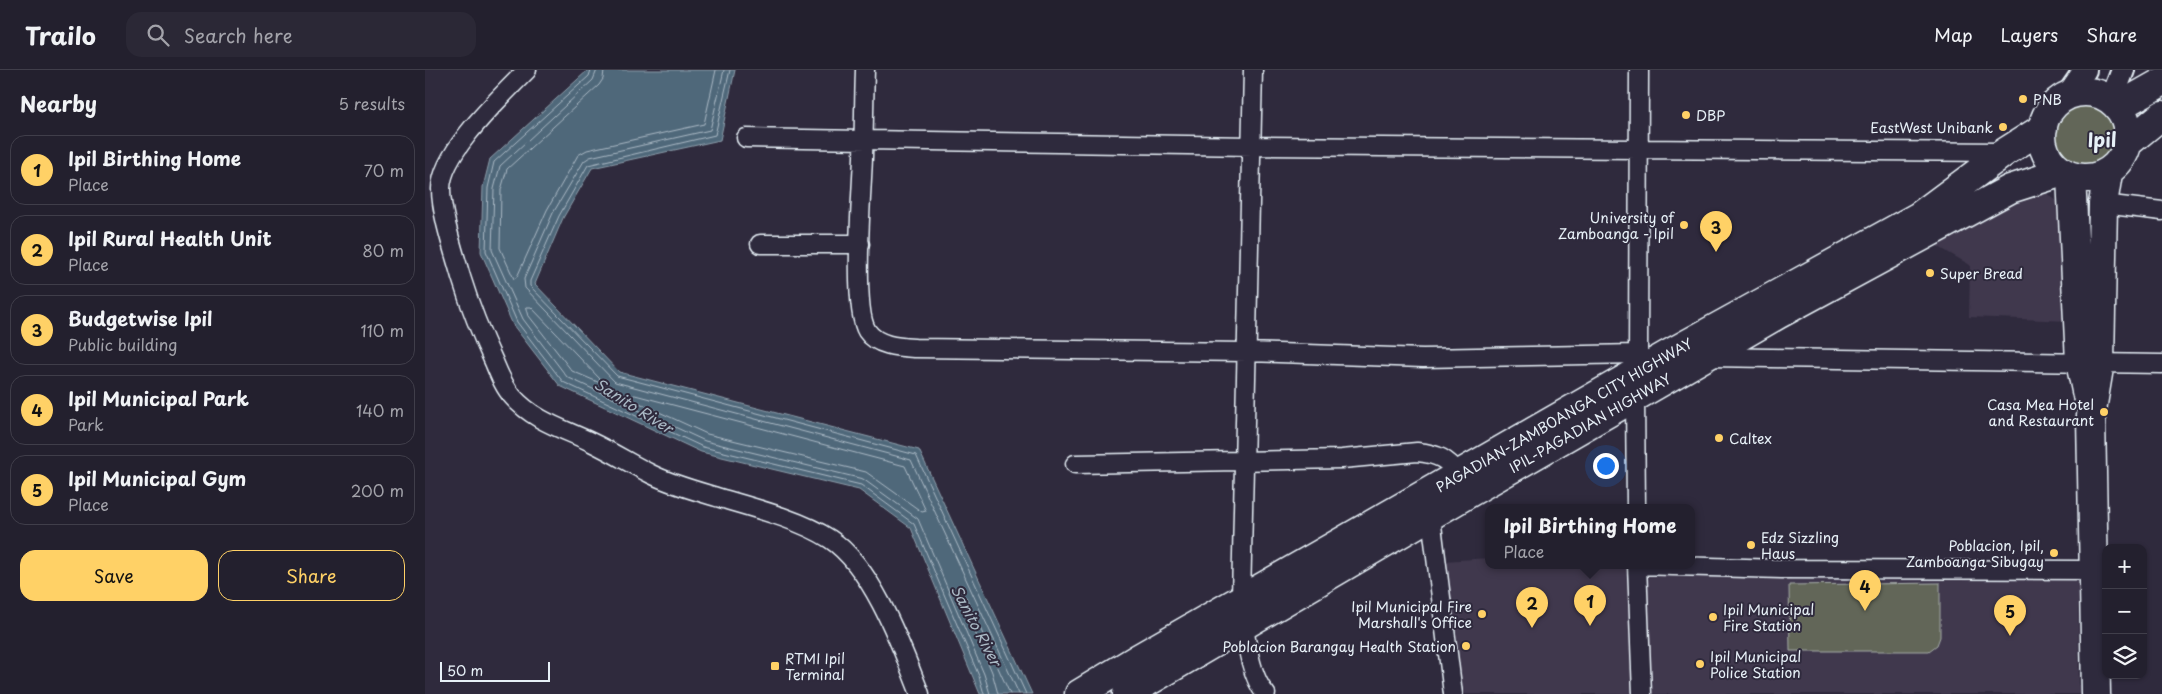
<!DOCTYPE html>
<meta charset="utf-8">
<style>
body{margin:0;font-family:"Playpen Sans",sans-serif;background:#2b2836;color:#f1f3f6}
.controls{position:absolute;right:15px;bottom:15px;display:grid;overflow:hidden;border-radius:10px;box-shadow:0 1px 4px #0004}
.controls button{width:45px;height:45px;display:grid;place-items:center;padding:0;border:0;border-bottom:1px solid #403e4a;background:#23202e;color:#f1f3f6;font:25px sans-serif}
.scale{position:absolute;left:15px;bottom:12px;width:110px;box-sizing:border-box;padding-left:5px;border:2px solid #e8f1f8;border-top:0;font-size:14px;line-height:18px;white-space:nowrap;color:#e8f1f8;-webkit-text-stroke:4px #2f2a3d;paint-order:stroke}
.you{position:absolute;left:1180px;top:395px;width:18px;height:18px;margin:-12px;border:4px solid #fff;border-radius:50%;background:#1a73e8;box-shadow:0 0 0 8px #1a73e833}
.badge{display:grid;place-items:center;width:32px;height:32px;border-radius:50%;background:#ffd166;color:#111;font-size:16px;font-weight:700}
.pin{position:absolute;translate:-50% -41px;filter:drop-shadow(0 1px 2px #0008)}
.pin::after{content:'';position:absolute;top:26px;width:18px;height:15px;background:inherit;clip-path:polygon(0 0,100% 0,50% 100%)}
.popup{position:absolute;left:1060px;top:434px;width:210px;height:65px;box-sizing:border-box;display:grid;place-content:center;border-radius:10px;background:#23202e;filter:drop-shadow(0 1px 4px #0005);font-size:16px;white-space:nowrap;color:#a3a3aa}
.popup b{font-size:19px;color:#f1f3f6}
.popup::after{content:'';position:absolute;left:50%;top:100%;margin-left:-10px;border:10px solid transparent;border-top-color:#23202e}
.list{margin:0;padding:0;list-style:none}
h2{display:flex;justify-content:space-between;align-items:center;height:65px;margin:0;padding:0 20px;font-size:21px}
h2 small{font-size:16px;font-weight:400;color:#a3a3aa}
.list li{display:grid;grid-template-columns:32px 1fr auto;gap:15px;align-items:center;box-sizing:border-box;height:70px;margin:0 10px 10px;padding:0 10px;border:1px solid #403e4a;border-radius:15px}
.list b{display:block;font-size:19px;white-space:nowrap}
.list p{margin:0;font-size:16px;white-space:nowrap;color:#a3a3aa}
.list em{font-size:16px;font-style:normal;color:#a3a3aa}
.actions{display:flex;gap:10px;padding:15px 20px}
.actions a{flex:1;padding:11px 0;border:1px solid #ffd166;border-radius:15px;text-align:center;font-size:18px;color:#ffd166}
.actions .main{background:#ffd166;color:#111}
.icon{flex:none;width:28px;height:28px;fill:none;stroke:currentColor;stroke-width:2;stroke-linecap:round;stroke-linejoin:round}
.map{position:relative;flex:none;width:1737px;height:624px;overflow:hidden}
header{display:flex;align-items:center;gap:30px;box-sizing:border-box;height:70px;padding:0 25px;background:#23202e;border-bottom:1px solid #403e4a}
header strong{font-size:24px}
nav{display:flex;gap:28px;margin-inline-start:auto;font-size:18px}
.search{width:350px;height:45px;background:#2b2836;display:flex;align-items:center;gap:12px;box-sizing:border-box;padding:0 18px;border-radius:15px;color:#a3a3aa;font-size:19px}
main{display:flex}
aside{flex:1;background:#23202e}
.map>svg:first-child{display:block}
.built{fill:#40384d}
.green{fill:#626658;stroke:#a5aca8}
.water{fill:#50687a;stroke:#8d9fac}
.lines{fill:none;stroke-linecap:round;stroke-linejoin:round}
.shore{stroke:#abbac6;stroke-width:1}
.minor-casing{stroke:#e8f1f8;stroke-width:21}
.tertiary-casing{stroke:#e8f1f8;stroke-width:26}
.primary-casing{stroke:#e8f1f8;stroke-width:31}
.minor{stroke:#2f2a3d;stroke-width:18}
.tertiary{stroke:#2f2a3d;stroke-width:22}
.primary{stroke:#2f2a3d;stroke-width:28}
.poi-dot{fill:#ffd166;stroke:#2f2a3d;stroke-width:2}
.labels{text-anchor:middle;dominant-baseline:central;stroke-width:4;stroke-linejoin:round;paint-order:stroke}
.poi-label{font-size:14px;fill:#e8f1f8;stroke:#2f2a3d;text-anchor:start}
.street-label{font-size:14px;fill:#e8f1f8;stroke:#2f2a3d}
.water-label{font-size:15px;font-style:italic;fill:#abbac6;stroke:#2f2a3d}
.district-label{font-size:19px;font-weight:bold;fill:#e8f1f8;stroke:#2f2a3d}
</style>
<header>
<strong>Trailo</strong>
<div class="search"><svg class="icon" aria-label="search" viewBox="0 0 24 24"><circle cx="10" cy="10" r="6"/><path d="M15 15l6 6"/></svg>Search here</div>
<nav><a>Map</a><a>Layers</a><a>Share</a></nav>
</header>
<main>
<aside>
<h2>Nearby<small>5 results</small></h2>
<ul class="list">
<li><span class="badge">1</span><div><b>Ipil Birthing Home</b><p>Place</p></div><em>70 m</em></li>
<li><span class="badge">2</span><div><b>Ipil Rural Health Unit</b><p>Place</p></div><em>80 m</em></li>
<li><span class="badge">3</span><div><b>Budgetwise Ipil</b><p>Public building</p></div><em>110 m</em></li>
<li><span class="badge">4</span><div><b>Ipil Municipal Park</b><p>Park</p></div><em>140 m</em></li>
<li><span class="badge">5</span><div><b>Ipil Municipal Gym</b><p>Place</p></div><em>200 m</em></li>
</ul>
<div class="actions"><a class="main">Save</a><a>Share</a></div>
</aside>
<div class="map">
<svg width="1737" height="624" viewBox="0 0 1737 624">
<rect width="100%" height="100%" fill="#2f2a3d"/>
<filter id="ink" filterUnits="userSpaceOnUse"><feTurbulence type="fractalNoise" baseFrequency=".02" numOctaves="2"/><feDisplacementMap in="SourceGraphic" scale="10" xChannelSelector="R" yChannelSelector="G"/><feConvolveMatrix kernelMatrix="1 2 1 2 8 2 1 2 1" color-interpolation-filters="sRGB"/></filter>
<g filter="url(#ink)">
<path class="built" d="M1607,119L1621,123L1632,131L1641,142L1645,251L1544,247L1545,195L1505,172Z
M1064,488V495H1203L1210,624H1032L1019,491Z
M1222,504L1653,508L1654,624H1225Z"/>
<path class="green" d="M1630 65a30 30 0 1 1 60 0a30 30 0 1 1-60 0Z
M1515,513V567L1512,575L1504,581H1365L1364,515Z"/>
<path class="water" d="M163,0H310L295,70L167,98L138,148L110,214L194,302L494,380L607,624H555L486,458L434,420L276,382L135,316L88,255L56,182L58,117L65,89Z"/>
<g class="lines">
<path class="shore" d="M166,0L164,6L69,92L63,118L61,181L92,252L138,312L278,377L436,415L489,454L554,606L559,624
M172,0L168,10L75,96L69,119L67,180L98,249L142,307L280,371L438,409L493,449L559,604L565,624
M179,0L178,9L174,15L82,99L76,120L75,178L89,209L92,207L122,140L153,85L162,80L279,54L291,0
M299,0L285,60L165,87L159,91L128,143L99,209L100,218L190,312L486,390L594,624
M305,0L290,65L163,95L134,146L105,211V216L192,306L491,385L601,624
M102,237H106L175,309V313L147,301L104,246Z
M210,325L480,396L501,441L497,442L441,402L282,364L208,330L207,327Z
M573,624L567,602L536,529L538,526L541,527L585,624"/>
<g class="minor-casing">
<path id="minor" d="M102,0C77,26 16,82 16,119C16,144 29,182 36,207C45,236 56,264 69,292C74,304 79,317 88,327C109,351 139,359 166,372C187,382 206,394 226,404C248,415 272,421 295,428C329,438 376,450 405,469C448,497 477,578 495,624
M440,0C439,29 439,58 438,87C437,120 427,238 442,261C452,276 474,277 490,278L822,282L998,288L1213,284
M828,0L816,529C818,553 824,607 841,624
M321,68L827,76L1580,82
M1678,134L1737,141
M335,174H435
M1283,287L1737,294
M1213,294L1214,0
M1210,327L1211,437
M650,394L917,389L992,382C1014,384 1021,389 1036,405
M1005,439L1028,624
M1212,495L1357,499L1668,500
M1212,495L1217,624"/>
</g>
<g class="tertiary-casing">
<path id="tertiary" d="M1642,26L1660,0
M1686,31L1698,0"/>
</g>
<g class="primary-casing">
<path id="primary" d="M1617 65a43 43 0 1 1 86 0a43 43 0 1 1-86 0Z
M1693,37L1737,12
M1704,72L1737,45
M1646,106L1655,292L1663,330
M654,624L712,589L1242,285L1494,146L1580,82L1618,58
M702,624L1046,422L1354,244L1585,119L1638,102
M1671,624L1666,346L1675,292L1678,134L1683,103"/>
</g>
<use href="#minor" class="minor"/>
<use href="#tertiary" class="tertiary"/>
<use href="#primary" class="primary"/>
</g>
</g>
<g class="poi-dot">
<circle cx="1598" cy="29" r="5"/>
<circle cx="1261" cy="45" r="5"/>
<circle cx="1578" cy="57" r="5"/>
<circle cx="1259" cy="155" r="5"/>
<circle cx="1505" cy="203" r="5"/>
<circle cx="1679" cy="342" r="5"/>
<circle cx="1294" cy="368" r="5"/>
<circle cx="1326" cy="475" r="5"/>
<circle cx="1629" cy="483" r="5"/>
<circle cx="1057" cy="544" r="5"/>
<circle cx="1288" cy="547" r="5"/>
<circle cx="1041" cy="576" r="5"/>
<circle cx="1275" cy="594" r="5"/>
<rect x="345" y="591" width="10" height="10" rx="2.5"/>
</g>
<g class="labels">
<g class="poi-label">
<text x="1608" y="29">PNB</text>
<text x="1271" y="45">DBP</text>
<text x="1568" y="57" text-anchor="end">EastWest Unibank</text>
<text x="1249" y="147" text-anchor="end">University of<tspan x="1249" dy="16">Zamboanga - Ipil</tspan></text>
<text x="1515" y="203">Super Bread</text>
<text x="1669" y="334" text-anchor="end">Casa Mea Hotel<tspan x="1669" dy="16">and Restaurant</tspan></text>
<text x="1304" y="368">Caltex</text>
<text x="1336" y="467">Edz Sizzling<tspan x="1336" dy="16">Haus</tspan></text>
<text x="1619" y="475" text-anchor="end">Poblacion, Ipil,<tspan x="1619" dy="16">Zamboanga Sibugay</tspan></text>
<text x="1047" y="536" text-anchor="end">Ipil Municipal Fire<tspan x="1047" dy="16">Marshall's Office</tspan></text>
<text x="1298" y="539">Ipil Municipal<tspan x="1298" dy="16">Fire Station</tspan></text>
<text x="1031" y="576" text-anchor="end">Poblacion Barangay Health Station</text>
<text x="1285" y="586">Ipil Municipal<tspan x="1285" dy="16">Police Station</tspan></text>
<text x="360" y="588">RTMI Ipil<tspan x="360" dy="16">Terminal</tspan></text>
</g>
<g class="street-label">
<text transform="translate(1139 345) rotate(-30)">PAGADIAN-ZAMBOANGA CITY HIGHWAY</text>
<text transform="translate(1165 353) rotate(-30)">IPIL-PAGADIAN HIGHWAY</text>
</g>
<g class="water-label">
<text transform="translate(209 335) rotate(32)">Sanito River</text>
<text transform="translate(552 555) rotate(62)">Sanito River</text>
</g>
<g class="district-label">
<text x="1677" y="69">Ipil</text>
</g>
</g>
</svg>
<div class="controls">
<button>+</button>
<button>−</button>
<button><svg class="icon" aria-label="layers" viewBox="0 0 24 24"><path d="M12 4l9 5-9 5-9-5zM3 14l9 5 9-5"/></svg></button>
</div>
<div class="scale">50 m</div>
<div class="you"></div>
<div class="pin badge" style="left:1165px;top:556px">1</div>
<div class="popup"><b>Ipil Birthing Home</b>Place</div>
<div class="pin badge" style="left:1107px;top:558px">2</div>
<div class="pin badge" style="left:1291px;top:182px">3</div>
<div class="pin badge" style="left:1440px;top:541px">4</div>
<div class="pin badge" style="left:1585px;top:566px">5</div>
</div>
</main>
